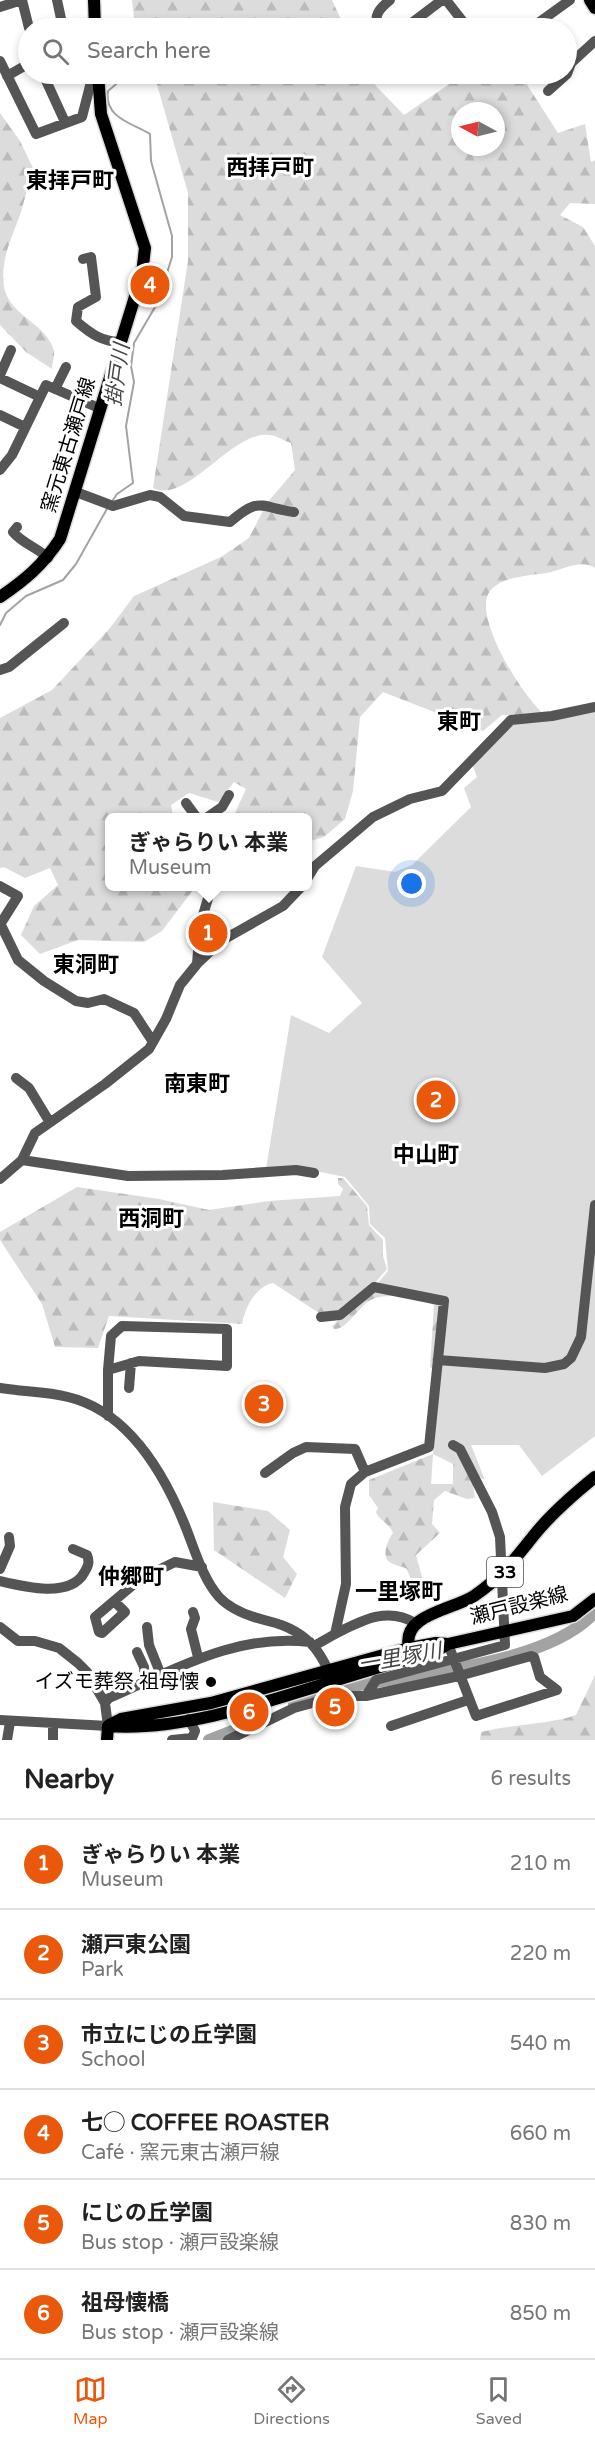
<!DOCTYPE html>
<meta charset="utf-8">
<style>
body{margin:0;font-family:"Varela Round","Noto Sans JP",sans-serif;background:#f6f6f6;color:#222}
.compass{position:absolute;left:451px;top:102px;width:54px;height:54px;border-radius:50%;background:#fff;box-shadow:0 3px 9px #0003;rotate:277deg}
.you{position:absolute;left:412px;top:884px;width:21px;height:21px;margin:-15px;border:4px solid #fff;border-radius:50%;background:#1a73e8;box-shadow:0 0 0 9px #1a73e833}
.badge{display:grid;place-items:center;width:39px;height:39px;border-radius:50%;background:#ea580c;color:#fff;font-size:20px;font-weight:700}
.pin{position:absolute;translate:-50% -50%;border:3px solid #fff;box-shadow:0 2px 6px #0006}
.popup{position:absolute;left:105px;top:813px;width:207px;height:78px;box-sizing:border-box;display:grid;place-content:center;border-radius:9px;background:#fff;filter:drop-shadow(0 2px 4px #0005);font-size:20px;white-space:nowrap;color:#767676}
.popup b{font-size:22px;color:#222}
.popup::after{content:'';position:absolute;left:50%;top:100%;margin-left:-12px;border:12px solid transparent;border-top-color:#fff}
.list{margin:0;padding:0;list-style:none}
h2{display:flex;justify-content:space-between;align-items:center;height:78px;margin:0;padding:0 24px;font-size:26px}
h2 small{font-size:20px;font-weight:400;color:#767676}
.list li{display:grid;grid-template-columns:39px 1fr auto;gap:18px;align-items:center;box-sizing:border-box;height:90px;padding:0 24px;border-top:2px solid #e0e0e0}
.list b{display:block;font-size:22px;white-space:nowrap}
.list p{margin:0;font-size:20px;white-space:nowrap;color:#767676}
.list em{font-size:20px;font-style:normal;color:#767676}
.icon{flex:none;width:33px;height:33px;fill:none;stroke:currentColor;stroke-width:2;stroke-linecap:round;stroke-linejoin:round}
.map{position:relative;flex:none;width:595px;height:1740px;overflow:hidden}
.search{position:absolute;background:#fff;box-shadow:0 3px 9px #0003;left:18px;right:18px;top:18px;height:66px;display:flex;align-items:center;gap:15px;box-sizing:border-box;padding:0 21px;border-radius:33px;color:#767676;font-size:22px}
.sheet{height:618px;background:#fff}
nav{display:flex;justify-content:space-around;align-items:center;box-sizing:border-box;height:84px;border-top:2px solid #e0e0e0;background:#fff;font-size:16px;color:#767676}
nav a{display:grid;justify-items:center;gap:3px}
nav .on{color:#ea580c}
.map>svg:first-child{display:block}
.forest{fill:url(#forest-firs);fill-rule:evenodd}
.park{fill:#dcdcdc}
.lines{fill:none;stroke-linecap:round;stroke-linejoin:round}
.stream{stroke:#a3a3a3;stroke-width:2}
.river{stroke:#a3a3a3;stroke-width:12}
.major-casing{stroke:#dbdbdb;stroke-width:15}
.minor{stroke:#555;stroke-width:10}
.major{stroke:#000;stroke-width:12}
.poi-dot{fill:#000;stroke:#fff;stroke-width:2}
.labels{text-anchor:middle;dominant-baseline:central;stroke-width:6;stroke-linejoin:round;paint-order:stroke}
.shield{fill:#fff;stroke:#4c4c4c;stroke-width:1.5}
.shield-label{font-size:18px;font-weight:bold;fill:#000}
.street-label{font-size:20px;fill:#000;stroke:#fff}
.poi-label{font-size:20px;fill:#000;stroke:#fff;text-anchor:end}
.water-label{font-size:21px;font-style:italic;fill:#444;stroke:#fff}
.quarter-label{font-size:22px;font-weight:bold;fill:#000;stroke:#fff}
</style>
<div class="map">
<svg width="595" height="1740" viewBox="0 0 595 1740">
<defs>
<pattern id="forest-firs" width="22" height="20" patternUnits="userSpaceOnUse" patternTransform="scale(1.5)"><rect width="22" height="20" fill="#dcdcdc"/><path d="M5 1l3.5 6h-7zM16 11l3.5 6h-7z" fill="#bbb"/></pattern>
</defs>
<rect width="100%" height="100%" fill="#fff"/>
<path class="forest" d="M132,0H332L345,28H135Z
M154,74H369L376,86L404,115L464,74H502L524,80L558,133L585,124L591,162L595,160V204L570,203L560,215L583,227L595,246V568C581,559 565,569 551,572C532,576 503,575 490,591C471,615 524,699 545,715H502L483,731L383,692L360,717L353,791L345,819L324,837L307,842V818L233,817L246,789L234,782L218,802L189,793L171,805L173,817L109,818V886H192L193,890L162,931L144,942L78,940L40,954L21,935L34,906L58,885L50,868L25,878L4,867L0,868V718L52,690L110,628L134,596L221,557L249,538L267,503L295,470L291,443C284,441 276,435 269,435C231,431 187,505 153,488L188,261V193ZM460,111H496V147H460Z
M0,113L20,141L33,168C29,183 25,198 21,212C12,238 0,259 4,287C10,317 47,323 54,351C55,356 52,364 52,369L26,352L0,325Z
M338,1178H343L367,1206L369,1225L383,1240V1256L387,1269L374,1284L334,1314L319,1313L273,1283C255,1287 245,1308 242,1324L109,1316L98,1348L55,1347L42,1304L0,1240V1232L77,1187L159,1199L209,1210L269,1201L340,1196L343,1189L338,1184Z
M372,1290L437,1301L439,1305L434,1370L430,1367L434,1305C418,1299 390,1292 373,1299C359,1304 348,1330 334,1329L332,1326Z
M433,1454L431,1484H453V1454L472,1478L475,1498L467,1499L445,1491L434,1500L432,1524L440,1533L416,1555L425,1588L419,1590L412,1583L407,1569C402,1566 392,1565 388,1561C382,1554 388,1539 393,1533C389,1523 379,1520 376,1512L378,1508L369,1495V1480Z
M213,1502L268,1511L290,1530L283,1557L297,1574L285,1598L214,1550Z
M595,1675V1740H480L481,1732C512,1724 547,1725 576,1715Z"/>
<path class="park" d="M595,709V1436L542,1476L519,1445H471L485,1480L433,1454L448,1299L378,1283L388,1271L385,1238L370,1224L369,1206L345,1177L316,1171L266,1169L291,1015L329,1033L362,1003L322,957L356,866L395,872L412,865L471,807L464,788L477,777L473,766L512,723Z"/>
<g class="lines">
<path class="stream" d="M111,503L117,494L133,483L126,426L134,382L131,366L134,343L158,302L172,257V236L151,161L150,134C132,123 104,118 108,91L128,74
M0,625L6,613L26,596L63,580L76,564L108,507"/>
<path class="river" d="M294,1704C305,1700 316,1694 328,1691C400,1674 545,1668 595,1612
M209,1740L245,1726"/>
<g class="major-casing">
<path id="major" d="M94,0L95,28
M590,0L595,8
M0,597C25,580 43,565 60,539L142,274L145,248L101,114L98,74
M409,1648C401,1614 453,1610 474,1596C503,1576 513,1561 535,1534C552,1513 574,1494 595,1477
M109,1725L121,1719L211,1703L409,1648L436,1643L448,1644
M108,1726C202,1733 314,1683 406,1660L436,1651L448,1644L573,1616L595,1599
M107,1740L108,1726"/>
</g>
<path class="minor" d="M22,0L29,28
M57,0L63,28
M446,0L468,28
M0,7L22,0
M378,28C373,15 380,8 390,0
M405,28L442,0
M541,28L538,23L570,0
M0,61L36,134L82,117L91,82L98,80
M43,74L65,122
M396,74H397
M7,76L28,64
M548,91L567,74L571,63L595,41
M83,259L91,257L96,297L78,307L76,321C91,334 102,342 122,342
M0,375L11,350
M0,378L40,397
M55,389L66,367
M0,415L25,427
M0,470L12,455L46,385L101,409
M76,492L113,506L150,495L160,497L184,516L230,522C260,496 259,507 294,512
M17,527L13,532C23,544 37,547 48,558
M0,670L9,667L64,623
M186,803L197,818
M206,818L222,807L229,795
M307,879L315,866L373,817L410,799L442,791L511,720L552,716L595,707
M0,886L18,896L1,923
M0,923L18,960L44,981L76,1001L88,1003L104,999L134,1013L153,1042
M197,964L200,925L209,895L208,886
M16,1078L29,1088L49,1121
M22,1160L128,1176L223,1175L296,1170L314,1173
M0,1179L22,1160L35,1133L105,1084L149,1049L166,1019L180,985L197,964L221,941L283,906L302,886
M438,1360L545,1368L564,1364L571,1358L581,1337L595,1205
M0,1388C23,1392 45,1391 68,1397C127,1411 163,1472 184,1523C194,1547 202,1578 219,1597C232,1611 251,1617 268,1621C311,1631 325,1656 338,1696
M129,1388L131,1363
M108,1416V1370L139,1361L227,1366V1329L122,1326L111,1336L108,1370
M265,1473L293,1453L306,1447L355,1449L365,1472
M0,1569L10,1546L9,1537
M0,1581C25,1587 70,1598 84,1573C88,1567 90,1562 87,1555L73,1549
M114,1601L125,1612L102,1633L99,1632L95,1617L140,1579L175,1562L202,1567
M193,1612L195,1618L191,1629L198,1657
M0,1627L18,1641H35L59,1648L78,1663L87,1672L105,1703L108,1726L0,1720
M147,1627L149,1645L161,1675
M335,1634C361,1621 387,1606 415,1623
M314,1646L335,1634L346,1584L345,1507L351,1484L365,1472L429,1447L444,1301L374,1287L340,1315L321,1317
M137,1652L144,1667L145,1682
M366,1696L376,1680L505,1645L500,1537L492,1512L460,1449L453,1445
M105,1703L109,1698C174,1670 236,1633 310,1642
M391,1726L468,1700
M7,1740L10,1722
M53,1740V1725
M172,1740L192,1738L195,1731L189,1719
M228,1740L294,1708L338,1696H366L459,1676L531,1656L534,1657L540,1677L557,1690L476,1716L448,1644"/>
<use href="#major" class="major"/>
</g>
<circle class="poi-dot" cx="211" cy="1682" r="6"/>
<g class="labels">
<rect class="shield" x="487" y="1557" width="36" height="30" rx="4.5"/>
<g class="shield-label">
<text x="505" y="1572">33</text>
</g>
<g class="street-label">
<text transform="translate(69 445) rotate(-73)">窯元東古瀬戸線</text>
<text transform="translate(519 1606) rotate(-14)">瀬戸設楽線</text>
</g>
<g class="poi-label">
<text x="199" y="1682">イズモ葬祭 祖母懐</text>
</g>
<g class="water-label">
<text transform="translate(118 375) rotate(-82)">掛戸川</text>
<text transform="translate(400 1658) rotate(-10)">一里塚川</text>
</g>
<g class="quarter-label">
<text x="270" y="168">西拝戸町</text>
<text x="70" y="181">東拝戸町</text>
<text x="459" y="722">東町</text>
<text x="86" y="965">東洞町</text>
<text x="197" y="1084">南東町</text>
<text x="426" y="1155">中山町</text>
<text x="151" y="1219">西洞町</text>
<text x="131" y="1577">仲郷町</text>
<text x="399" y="1592">一里塚町</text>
</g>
</g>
</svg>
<svg class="compass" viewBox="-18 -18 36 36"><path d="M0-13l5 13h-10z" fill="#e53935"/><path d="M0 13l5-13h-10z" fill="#767676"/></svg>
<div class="you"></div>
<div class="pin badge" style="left:208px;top:933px">1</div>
<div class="popup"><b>ぎゃらりい 本業</b>Museum</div>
<div class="pin badge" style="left:436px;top:1100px">2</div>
<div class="pin badge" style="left:264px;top:1404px">3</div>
<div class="pin badge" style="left:150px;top:285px">4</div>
<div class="pin badge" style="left:335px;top:1707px">5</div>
<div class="pin badge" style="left:249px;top:1712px">6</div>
<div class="search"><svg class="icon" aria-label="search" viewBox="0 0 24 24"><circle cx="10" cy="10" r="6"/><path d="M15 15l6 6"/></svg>Search here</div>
</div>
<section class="sheet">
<h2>Nearby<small>6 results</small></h2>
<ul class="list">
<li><span class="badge">1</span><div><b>ぎゃらりい 本業</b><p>Museum</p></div><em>210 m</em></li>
<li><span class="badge">2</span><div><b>瀬戸東公園</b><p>Park</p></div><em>220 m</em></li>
<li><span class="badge">3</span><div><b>市立にじの丘学園</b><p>School</p></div><em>540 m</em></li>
<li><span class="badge">4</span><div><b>七◯ COFFEE ROASTER</b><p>Café · 窯元東古瀬戸線</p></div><em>660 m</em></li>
<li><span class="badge">5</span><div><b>にじの丘学園</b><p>Bus stop · 瀬戸設楽線</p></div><em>830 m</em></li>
<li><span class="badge">6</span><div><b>祖母懐橋</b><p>Bus stop · 瀬戸設楽線</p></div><em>850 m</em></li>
</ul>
</section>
<nav>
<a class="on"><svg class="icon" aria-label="map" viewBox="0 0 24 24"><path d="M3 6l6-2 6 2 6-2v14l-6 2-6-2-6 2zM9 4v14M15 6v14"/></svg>Map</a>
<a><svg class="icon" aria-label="directions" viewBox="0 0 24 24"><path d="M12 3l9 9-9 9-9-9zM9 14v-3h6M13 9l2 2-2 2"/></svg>Directions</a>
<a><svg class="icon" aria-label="saved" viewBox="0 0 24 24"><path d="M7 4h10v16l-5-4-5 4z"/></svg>Saved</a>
</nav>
